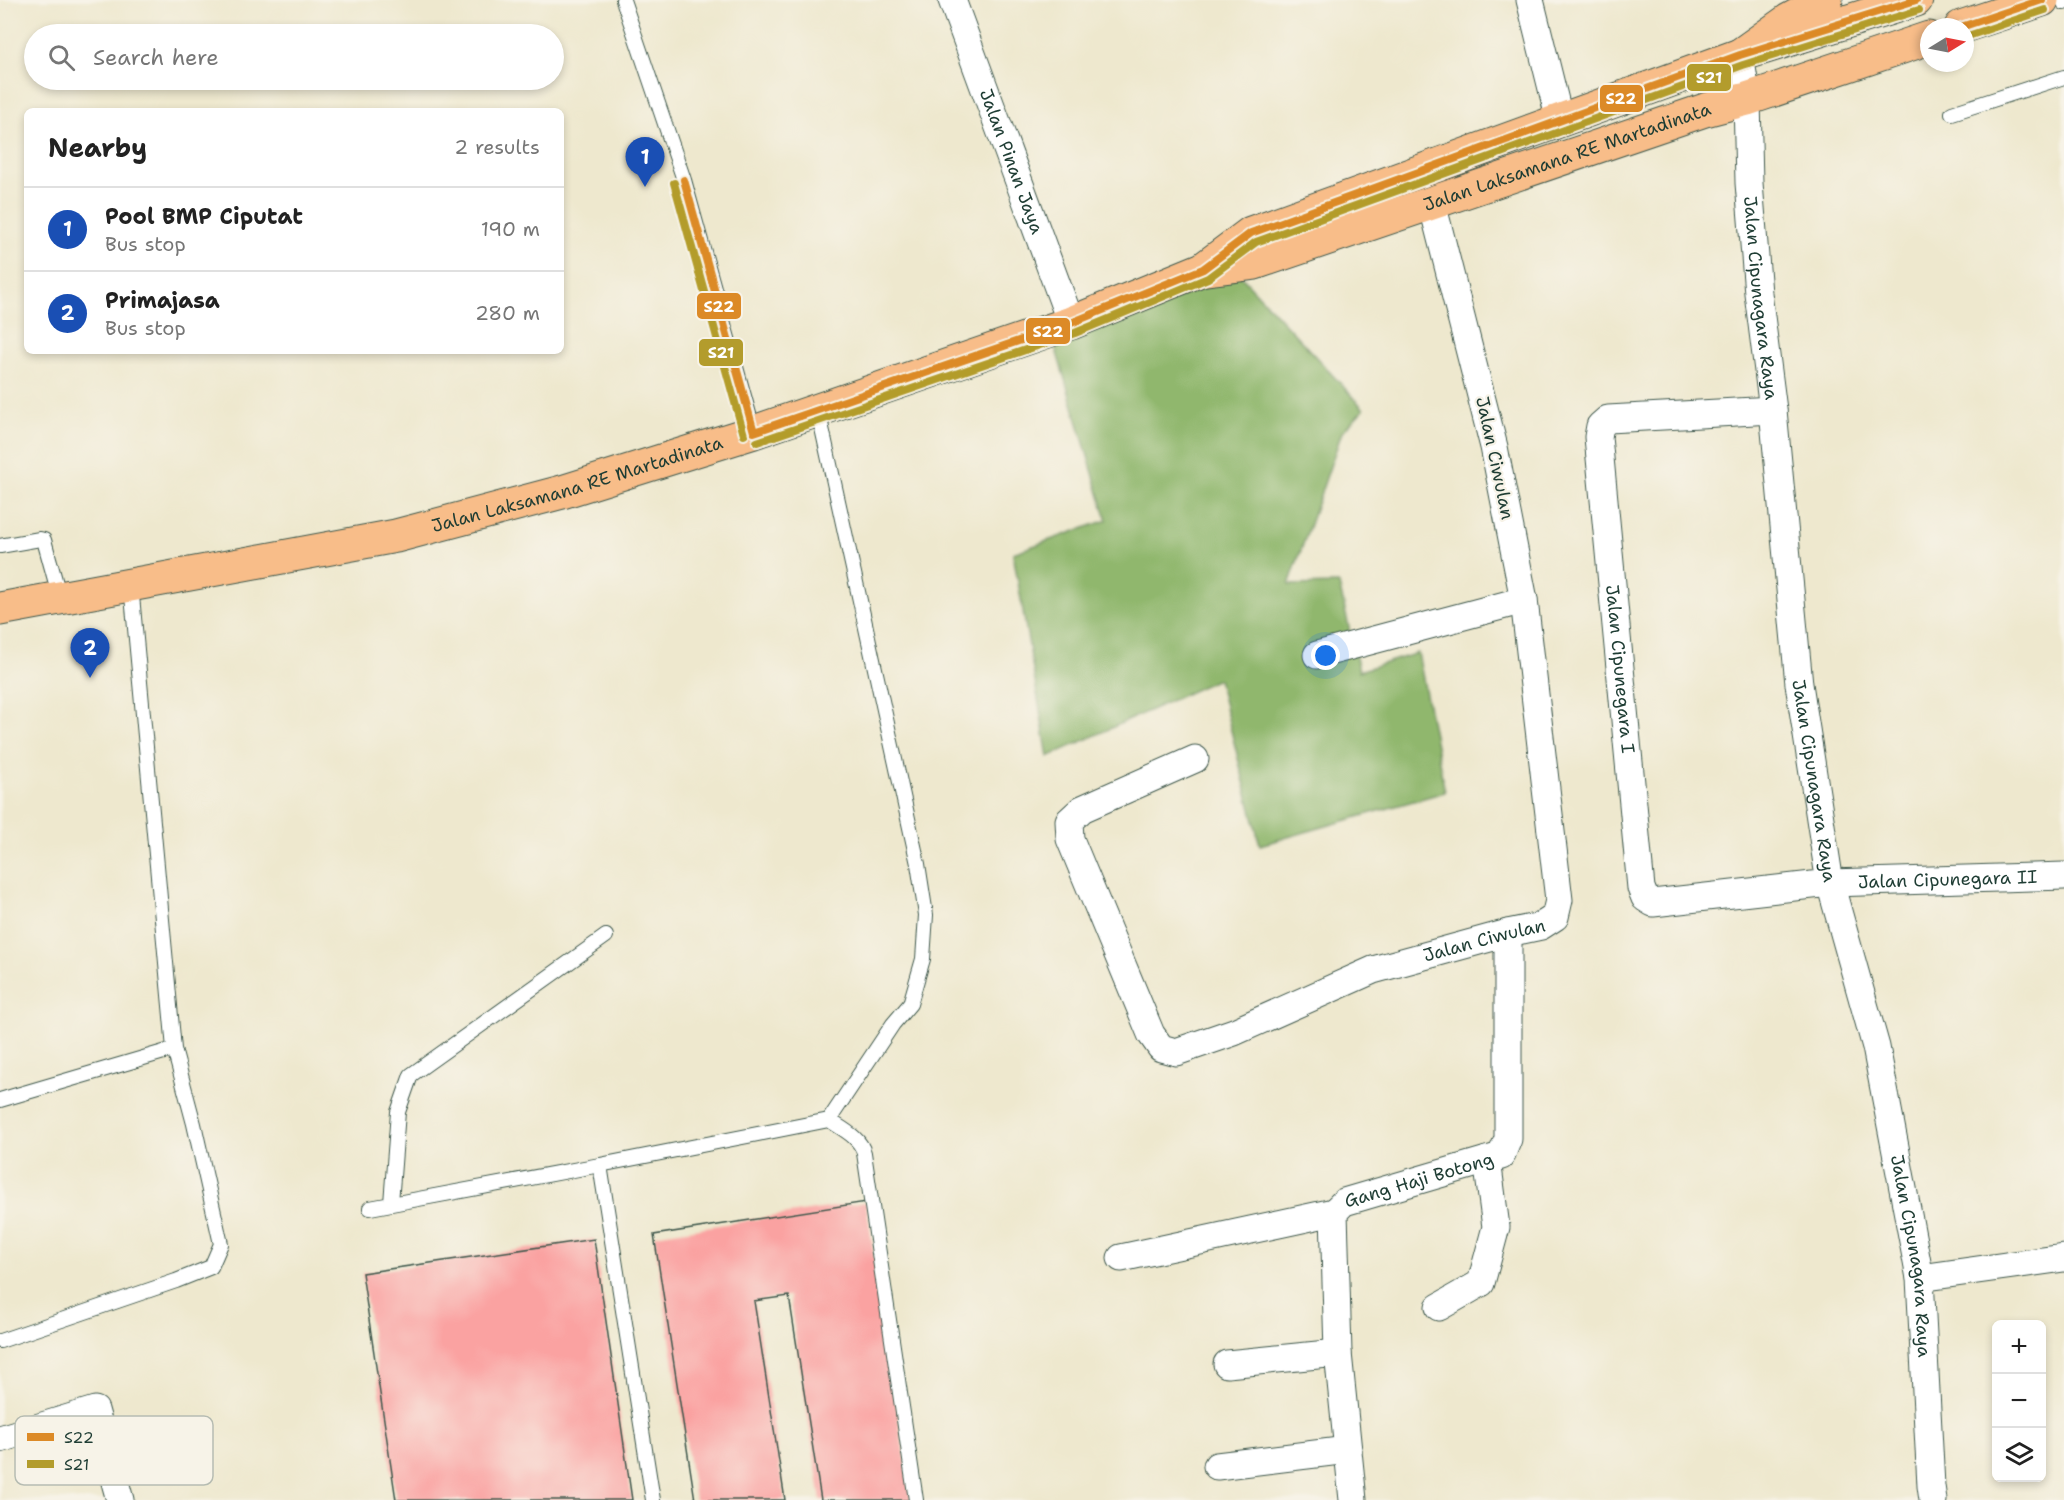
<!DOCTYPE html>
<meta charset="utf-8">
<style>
body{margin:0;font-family:"Shantell Sans",sans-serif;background:#f2f2f2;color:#222}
.controls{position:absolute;right:18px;bottom:18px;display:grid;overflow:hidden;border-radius:9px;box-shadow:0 3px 9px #0003}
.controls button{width:54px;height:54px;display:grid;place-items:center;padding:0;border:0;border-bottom:2px solid #e0e0e0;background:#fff;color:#222;font:30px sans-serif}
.compass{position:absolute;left:1920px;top:18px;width:54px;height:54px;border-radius:50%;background:#fff;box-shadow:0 3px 9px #0003;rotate:80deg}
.you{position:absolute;left:1326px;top:656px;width:21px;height:21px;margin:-15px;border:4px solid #fff;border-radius:50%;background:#1a73e8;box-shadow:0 0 0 9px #1a73e833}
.badge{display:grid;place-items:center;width:39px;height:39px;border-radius:50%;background:#ea580c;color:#fff;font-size:20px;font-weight:700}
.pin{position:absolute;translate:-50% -50px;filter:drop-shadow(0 2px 3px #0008)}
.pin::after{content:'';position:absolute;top:32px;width:21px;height:18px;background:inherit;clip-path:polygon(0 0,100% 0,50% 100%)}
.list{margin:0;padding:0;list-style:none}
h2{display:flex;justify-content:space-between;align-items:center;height:78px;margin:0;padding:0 24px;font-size:26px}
h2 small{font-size:20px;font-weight:400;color:#767676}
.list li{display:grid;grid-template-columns:39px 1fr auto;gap:18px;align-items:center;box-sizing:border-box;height:84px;padding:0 24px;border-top:2px solid #e0e0e0}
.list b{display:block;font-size:22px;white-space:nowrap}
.list p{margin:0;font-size:20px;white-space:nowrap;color:#767676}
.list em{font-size:20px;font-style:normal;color:#767676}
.icon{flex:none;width:33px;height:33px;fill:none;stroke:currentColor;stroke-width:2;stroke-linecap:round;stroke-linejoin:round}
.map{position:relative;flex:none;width:2064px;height:1500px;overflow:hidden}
.search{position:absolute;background:#fff;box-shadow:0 3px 9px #0003;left:24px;top:24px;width:540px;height:66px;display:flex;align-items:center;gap:15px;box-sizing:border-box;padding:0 21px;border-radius:33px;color:#767676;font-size:22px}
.panel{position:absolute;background:#fff;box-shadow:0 3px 9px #0003;left:24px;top:108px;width:540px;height:246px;border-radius:9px}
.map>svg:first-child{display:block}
.forest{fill:#90b76d;stroke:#587a50;stroke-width:1.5}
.building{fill:#faa2a1}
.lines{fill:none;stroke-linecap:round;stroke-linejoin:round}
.service-casing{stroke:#3e574b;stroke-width:16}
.minor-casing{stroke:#3e574b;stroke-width:29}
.trunk-casing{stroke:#3e574b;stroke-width:35}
.motorway-casing{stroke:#3e574b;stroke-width:35}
.service{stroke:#fff;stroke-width:14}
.minor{stroke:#fff;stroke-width:27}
.trunk{stroke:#f8bd89;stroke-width:33}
.motorway{stroke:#f8bd89;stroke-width:33}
.bus-1-casing{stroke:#f7f3e8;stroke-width:12}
.bus-2-casing{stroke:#f7f3e8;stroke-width:12}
.bus-1{stroke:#dc8a27;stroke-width:8}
.bus-2{stroke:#b39c2c;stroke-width:8}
.labels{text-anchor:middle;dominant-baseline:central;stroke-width:4.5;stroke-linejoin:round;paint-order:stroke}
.street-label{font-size:18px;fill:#1f3d34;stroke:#f7f3e8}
.key{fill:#f7f3e8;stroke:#b6bcb2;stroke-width:1.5}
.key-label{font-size:16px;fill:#1f3d34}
.line-badge{stroke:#f7f3e8;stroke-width:2}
.badge-label{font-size:16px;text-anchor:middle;font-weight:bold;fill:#fff}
</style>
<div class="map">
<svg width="2064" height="1500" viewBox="0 0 2064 1500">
<rect width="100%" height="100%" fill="#f7f3e8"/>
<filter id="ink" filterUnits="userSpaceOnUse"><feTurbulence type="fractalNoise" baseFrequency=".0167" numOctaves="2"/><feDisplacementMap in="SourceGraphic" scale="12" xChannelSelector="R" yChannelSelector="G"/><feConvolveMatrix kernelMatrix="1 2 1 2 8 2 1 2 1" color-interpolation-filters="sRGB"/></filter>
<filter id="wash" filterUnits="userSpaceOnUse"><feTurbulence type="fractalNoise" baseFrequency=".008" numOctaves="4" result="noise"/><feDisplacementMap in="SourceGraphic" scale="24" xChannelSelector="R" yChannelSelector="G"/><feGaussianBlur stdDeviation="1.35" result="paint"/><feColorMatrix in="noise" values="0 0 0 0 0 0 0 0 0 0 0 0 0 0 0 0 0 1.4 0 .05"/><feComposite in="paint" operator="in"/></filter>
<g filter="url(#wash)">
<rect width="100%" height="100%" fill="#eee8ce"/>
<path class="forest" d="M1238,273L1364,409L1342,432L1289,585L1339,584L1359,671L1418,653L1445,792L1260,845L1218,679L1048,757L1013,553L1107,520L1054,343Z"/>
<g id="blocks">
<path class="building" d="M866,1202L911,1500H821L789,1296L754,1301L785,1500H695L654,1235Z
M594,1239L632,1500H396L362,1273Z"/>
</g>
</g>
<g filter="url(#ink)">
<use href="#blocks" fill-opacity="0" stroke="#3e574b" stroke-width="1.5"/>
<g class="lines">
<g class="service-casing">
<path id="service" d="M623,0L684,180L754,432
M2063,0L2064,3
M1952,113L2064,77
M818,410L918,864L926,915L923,959L910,1004L893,1024L829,1120
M0,546L40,539L44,540L60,598
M0,1100L174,1049
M391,1203L398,1112L411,1075L606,936
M370,1208L600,1165
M0,1341L176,1281L211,1267L221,1244L194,1124L174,1049L131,585
M653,1500L600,1165L829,1120C842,1129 860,1137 864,1153L916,1500"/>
</g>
<g class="minor-casing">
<g id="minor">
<path id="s1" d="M952,0L1071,323"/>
<path d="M1530,0L1560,121"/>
<path id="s2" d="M1740,55L1747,99L1749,183L1758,293L1773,410L1799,684L1830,883L1876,1047L1920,1278L1931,1486L1933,1500"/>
<path id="s3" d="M1773,410L1608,419L1600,426L1598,437L1641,888L1645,898L1653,903L1830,883L2064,876"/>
<path d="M1317,655L1524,600"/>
<path id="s4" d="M1195,759L1082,809L1069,821L1070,839L1151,1034L1161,1048L1176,1052L1234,1032L1373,970L1508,933L1541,926L1555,917L1559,900L1524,600L1494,447L1432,203"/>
<path d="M1121,1258L1334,1212"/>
<path d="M1920,1278L2064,1258"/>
<path d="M1439,1307L1481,1283L1496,1227L1487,1160"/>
<path d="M1227,1364L1338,1353"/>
<path d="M0,1439L95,1410L120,1500"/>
<path d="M1217,1466L1348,1450"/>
<path id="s5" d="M1353,1500L1338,1353L1334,1212L1344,1202L1501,1156L1508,1139V933"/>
</g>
</g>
<g class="trunk-casing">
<g id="trunk">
<path d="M1961,27L2042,0"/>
<path id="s6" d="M1205,269L1255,263L1705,110L1747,99L1929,38"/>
<path id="s7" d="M0,609L396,536L562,492L754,432L1071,323L1203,269L1251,233L1740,55L1916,0"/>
</g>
</g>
<g class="motorway-casing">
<path id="motorway" d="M1740,55L1789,20L1826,0"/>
</g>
<use href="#service" class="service"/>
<use href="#minor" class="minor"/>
<use href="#trunk" class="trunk"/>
<use href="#motorway" class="motorway"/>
<g class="bus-1-casing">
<path id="bus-1" d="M1961,27L2042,0
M684,180L754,432
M754,432L1071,323L1203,269L1251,233L1740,55L1916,0"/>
</g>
<g class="bus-2-casing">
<path id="bus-2" d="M1965,37L2045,10
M674,183L744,435
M757,442L1075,333L1208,278L1256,242L1743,65L1919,10"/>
</g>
<use href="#bus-1" class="bus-1"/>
<use href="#bus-2" class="bus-2"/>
</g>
</g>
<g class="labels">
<g class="street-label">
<text stroke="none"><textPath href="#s6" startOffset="380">Jalan Laksamana RE Martadinata</textPath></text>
<text stroke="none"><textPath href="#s1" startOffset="172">Jalan Pinan Jaya</textPath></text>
<text stroke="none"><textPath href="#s2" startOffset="244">Jalan Cipunagara Raya</textPath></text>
<text transform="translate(1495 458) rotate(78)">Jalan Ciwulan</text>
<text stroke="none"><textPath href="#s7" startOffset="591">Jalan Laksamana RE Martadinata</textPath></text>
<text stroke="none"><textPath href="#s3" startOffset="420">Jalan Cipunegara I</textPath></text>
<text stroke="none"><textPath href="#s2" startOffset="730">Jalan Cipunagara Raya</textPath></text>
<text stroke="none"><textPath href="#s3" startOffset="956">Jalan Cipunegara II</textPath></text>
<text stroke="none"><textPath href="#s4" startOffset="732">Jalan Ciwulan</textPath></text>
<text stroke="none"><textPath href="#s5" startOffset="381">Gang Haji Botong</textPath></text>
<text stroke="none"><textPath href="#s2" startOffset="1216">Jalan Cipunagara Raya</textPath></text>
</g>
</g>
<rect x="15" y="1416" width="198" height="69" rx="9" class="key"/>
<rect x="27" y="1433" width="27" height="8" fill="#dc8a27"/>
<rect x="27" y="1460" width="27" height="8" fill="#b39c2c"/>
<g class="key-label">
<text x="64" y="1443">S22</text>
<text x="64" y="1470">S21</text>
</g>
<g class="line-badge">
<rect x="1686" y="63" width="46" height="29" rx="6" fill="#b39c2c"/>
<rect x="1599" y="84" width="45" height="29" rx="6" fill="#dc8a27"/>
<rect x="696" y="292" width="46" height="28" rx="6" fill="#dc8a27"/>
<rect x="1025" y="317" width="46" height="28" rx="6" fill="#dc8a27"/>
<rect x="698" y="338" width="46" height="29" rx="6" fill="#b39c2c"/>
</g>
<g class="badge-label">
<text x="1709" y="83">S21</text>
<text x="1621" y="104">S22</text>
<text x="719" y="312">S22</text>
<text x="1048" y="337">S22</text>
<text x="721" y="358">S21</text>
</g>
</svg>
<div class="controls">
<button>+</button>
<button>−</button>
<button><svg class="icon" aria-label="layers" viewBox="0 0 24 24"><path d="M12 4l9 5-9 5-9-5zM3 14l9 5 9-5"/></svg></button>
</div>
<svg class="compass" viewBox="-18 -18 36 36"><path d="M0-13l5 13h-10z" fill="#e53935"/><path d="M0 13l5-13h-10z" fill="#767676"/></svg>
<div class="you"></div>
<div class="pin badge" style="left:645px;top:187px;background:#1a4fb4">1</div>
<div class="pin badge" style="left:90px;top:678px;background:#1a4fb4">2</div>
<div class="search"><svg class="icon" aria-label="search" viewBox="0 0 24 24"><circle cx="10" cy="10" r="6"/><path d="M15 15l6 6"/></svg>Search here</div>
<section class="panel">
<h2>Nearby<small>2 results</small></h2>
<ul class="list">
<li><span class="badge" style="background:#1a4fb4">1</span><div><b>Pool BMP Ciputat</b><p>Bus stop</p></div><em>190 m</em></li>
<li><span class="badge" style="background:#1a4fb4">2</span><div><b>Primajasa</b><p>Bus stop</p></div><em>280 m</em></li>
</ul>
</section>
</div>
